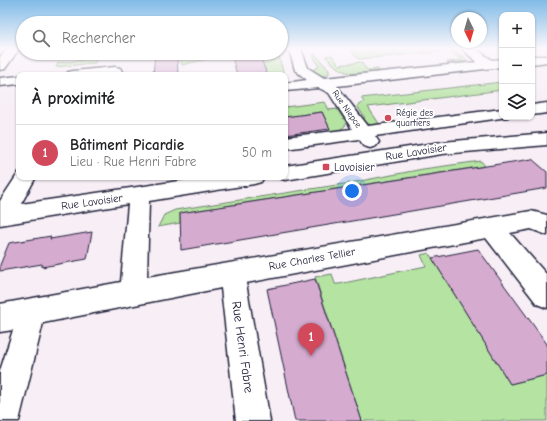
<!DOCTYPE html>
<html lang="fr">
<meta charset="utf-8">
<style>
body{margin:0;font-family:"Comic Neue",sans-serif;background:#f2f2f2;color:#202124}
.controls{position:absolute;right:12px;top:12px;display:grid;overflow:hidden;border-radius:8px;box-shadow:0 1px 3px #0004}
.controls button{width:36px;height:36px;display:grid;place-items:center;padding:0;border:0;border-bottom:1px solid #e0e0e0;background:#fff;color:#202124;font:20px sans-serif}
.compass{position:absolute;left:451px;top:12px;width:36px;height:36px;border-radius:50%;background:#fff;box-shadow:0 1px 3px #0004;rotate:175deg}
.you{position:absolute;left:352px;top:191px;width:14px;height:14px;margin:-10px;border:3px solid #fff;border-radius:50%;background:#1a73e8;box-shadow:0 0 0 6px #1a73e833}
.badge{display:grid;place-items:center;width:26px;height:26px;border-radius:50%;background:#d1495b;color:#fff;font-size:13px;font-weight:700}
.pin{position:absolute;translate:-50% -33px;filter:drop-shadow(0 1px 2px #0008)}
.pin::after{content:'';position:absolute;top:21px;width:14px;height:12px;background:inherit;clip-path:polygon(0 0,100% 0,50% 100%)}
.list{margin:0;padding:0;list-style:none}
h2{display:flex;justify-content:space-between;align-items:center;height:52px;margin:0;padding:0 16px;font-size:17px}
h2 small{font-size:13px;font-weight:400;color:#757577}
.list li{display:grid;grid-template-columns:26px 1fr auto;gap:12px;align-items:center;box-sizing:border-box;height:56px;padding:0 16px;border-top:1px solid #e0e0e0}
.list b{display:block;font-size:15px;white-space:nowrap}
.list p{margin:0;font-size:13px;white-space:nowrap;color:#757577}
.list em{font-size:13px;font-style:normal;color:#757577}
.icon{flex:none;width:22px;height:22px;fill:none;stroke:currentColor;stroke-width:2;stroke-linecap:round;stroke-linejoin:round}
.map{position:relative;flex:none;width:547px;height:421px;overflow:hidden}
.search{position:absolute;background:#fff;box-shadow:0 1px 3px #0004;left:16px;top:16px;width:272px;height:44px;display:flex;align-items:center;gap:10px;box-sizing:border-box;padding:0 14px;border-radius:22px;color:#757577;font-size:15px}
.panel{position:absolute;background:#fff;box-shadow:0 1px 3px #0004;left:16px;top:72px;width:272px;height:108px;border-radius:8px}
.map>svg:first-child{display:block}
.green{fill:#b5e3a2;stroke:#6c826e}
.building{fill:#d5abd0;stroke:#22223b}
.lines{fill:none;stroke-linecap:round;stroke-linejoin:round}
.street-casing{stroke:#22223b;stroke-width:3}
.street{fill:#fff;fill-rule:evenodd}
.poi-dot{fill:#d1495b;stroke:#fff;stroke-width:1.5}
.labels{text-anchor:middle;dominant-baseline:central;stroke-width:4;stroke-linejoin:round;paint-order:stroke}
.far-street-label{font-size:9px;fill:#22223b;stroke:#fff}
.far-poi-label{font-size:9px;fill:#22223b;stroke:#fff;text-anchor:start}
.street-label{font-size:11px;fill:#22223b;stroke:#fff}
.poi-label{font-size:11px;fill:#22223b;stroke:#fff;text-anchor:start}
.near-street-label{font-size:13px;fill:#22223b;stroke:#fff}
</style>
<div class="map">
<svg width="547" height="421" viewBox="0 0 547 421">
<rect width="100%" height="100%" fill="#f7eef6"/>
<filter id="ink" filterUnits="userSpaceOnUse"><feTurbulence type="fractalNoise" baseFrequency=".025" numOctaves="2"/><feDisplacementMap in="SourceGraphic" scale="8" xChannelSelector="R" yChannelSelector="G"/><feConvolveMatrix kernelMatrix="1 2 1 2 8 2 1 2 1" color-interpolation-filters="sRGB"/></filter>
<g filter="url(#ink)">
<path class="green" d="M350,49H453L469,61L448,63L447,62L462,60L449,51L358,59Z
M86,53H99L95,63L56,67L58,63L83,60Z
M181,53H214L215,57L182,65Z
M259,53H276L279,57L284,75H267Z
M315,54L329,70V74L322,76L313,72L314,69L319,67L313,55Z
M332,55L339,65L361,62L367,70L378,69L379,71C351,74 346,78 325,56Z
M502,82V90L368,107L380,125L374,126L363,122L361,118H365L357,106L364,102L361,98Z
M325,102L329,110L337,109L343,118H347C348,129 338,130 330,132L329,129H330L322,112L285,117V107Z
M481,161L485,166L180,213V223L158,227L164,215L175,210L350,183L423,169Z
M429,253L510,384L547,375V421H362L315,277L332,274L335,284H339L426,266L421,255Z"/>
<path class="building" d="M155,53H177L178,75H153Z
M231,53H259L267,75H237Z
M322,112L330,129L285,135V117Z
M532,159L547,172V188L181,250L180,213Z
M92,232L87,259L42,267V264L0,271V265L9,243L51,236L50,239Z
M478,249L547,344V375L510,384L432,258Z
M315,279L362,421H295L267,289Z"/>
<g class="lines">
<g class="street-casing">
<path id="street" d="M7,49H19L5,69L0,70V57Z
M289,49H301L308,68L324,78L477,62L462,49H476L492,60L502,59V67L337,86L368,126L502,109V117H508L375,136L379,142L376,146L370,148L364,146L359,139L285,149V137L352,129L329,93L319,88L285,91V83L307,80L295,70Z
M532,56H547V62L532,64Z
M115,67L120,68L122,71L120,74L66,75L68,72L73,71Z
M19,76V84L0,86V78Z
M547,103V113L532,115V105Z
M547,133V145L442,154L285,180L277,177H285V166L442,142Z
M19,172V177H36L21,204L206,177H264L261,182L254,184L149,201L147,277L531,211L547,215V235L531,229L510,233L547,275V308L537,304L486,238L246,283L270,421H236L221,288L43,323L19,421H0V371L13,330L0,332V304L121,282L128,204L0,225V201Z"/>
</g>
<use href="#street" class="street"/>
</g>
</g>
<linearGradient id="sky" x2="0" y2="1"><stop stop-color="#80bbe7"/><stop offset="0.45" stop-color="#fbf7fb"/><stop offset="1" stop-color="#fbf7fb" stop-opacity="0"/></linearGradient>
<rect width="547" height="108" fill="url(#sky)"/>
<g class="poi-dot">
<circle cx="388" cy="118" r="4"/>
<rect x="322" y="163" width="8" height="8" rx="2"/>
</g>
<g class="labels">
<g class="far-street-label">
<text transform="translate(347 109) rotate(55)">Rue Niepce</text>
</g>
<g class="far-poi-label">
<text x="396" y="113">Régie des<tspan x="396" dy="10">quartiers</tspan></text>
</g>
<g class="street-label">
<text transform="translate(416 152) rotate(-9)">Rue Lavoisier</text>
<text transform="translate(92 202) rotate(-8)">Rue Lavoisier</text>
<text transform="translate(312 259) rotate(-10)">Rue Charles Tellier</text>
</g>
<g class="poi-label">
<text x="334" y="167">Lavoisier</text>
</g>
<g class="near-street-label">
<text transform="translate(243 347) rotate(82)">Rue Henri Fabre</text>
</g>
</g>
</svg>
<div class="controls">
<button>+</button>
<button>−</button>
<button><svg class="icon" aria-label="layers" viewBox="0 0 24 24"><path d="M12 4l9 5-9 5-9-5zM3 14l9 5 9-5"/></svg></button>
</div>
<svg class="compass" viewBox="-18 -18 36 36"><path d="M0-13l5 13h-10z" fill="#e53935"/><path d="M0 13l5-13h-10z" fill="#757577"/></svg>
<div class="you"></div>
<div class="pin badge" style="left:311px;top:356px">1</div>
<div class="search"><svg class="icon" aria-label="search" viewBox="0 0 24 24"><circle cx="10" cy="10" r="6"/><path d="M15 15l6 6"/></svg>Rechercher</div>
<section class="panel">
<h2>À proximité<small></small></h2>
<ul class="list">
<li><span class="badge">1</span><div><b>Bâtiment Picardie</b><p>Lieu · Rue Henri Fabre</p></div><em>50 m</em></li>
</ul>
</section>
</div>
